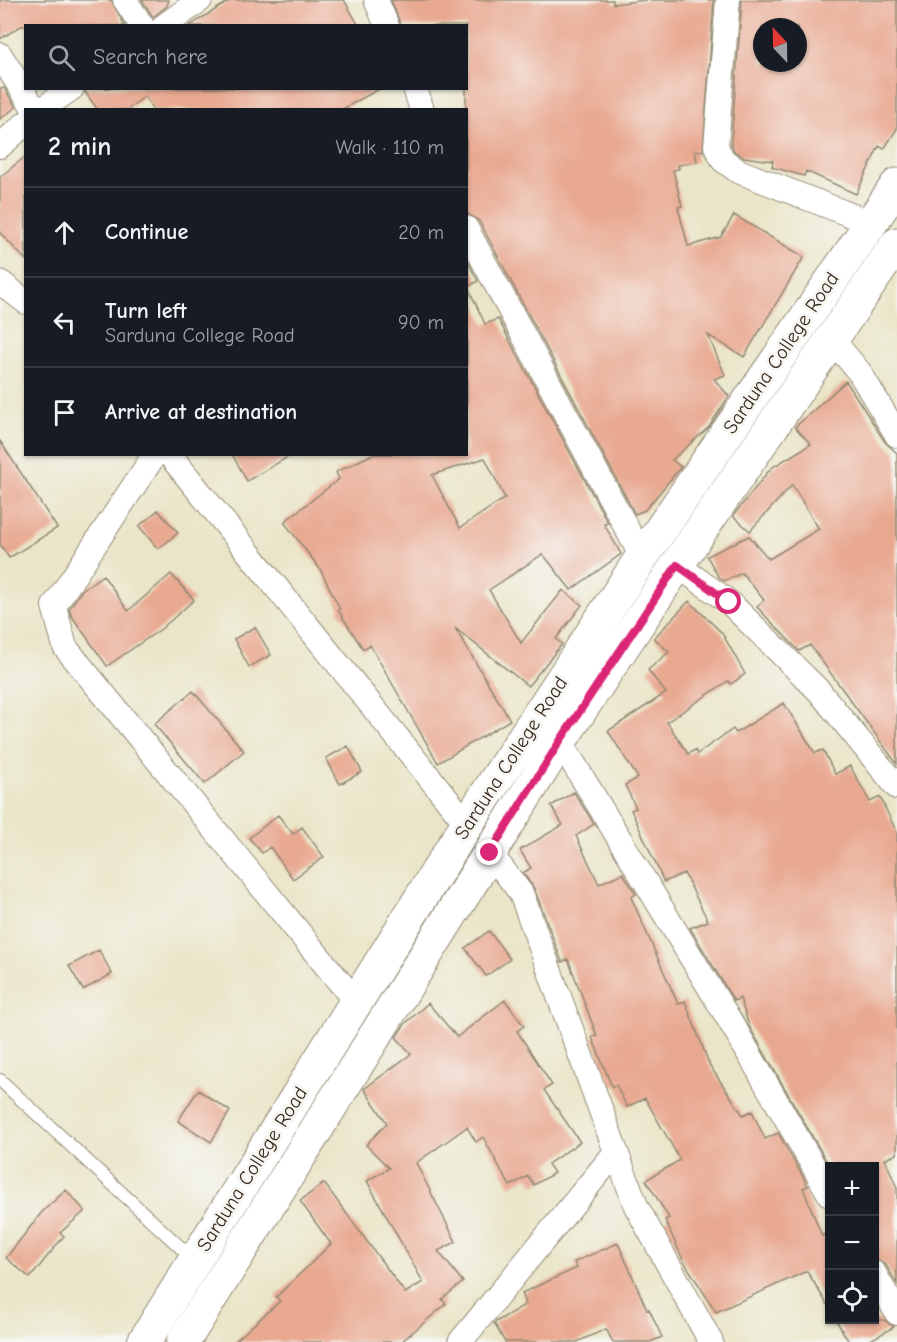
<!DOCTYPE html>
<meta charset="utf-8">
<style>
body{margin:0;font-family:"Comic Neue",sans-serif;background:#242831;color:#f1f3f6}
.controls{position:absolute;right:18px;bottom:18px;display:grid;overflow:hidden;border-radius:0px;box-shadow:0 2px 4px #0004}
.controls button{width:54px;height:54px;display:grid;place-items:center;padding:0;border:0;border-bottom:2px solid #363941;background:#171b24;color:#f1f3f6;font:30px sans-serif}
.compass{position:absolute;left:753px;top:18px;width:54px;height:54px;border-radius:50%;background:#171b24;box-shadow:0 2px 4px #0004;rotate:338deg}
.stop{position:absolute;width:18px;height:18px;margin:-14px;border:4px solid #db2777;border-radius:50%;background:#fff}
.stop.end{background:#db2777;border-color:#fff;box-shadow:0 2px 6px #0008}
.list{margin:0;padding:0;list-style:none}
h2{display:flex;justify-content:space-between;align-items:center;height:78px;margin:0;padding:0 24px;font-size:26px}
h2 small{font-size:20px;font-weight:400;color:#9ea1a6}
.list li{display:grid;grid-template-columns:39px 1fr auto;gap:18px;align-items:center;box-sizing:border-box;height:90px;padding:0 24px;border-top:2px solid #363941}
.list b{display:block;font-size:22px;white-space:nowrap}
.list p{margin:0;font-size:20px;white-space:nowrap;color:#9ea1a6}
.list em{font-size:20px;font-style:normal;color:#9ea1a6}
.icon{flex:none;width:33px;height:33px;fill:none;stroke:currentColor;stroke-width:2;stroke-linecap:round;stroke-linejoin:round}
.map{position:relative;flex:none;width:897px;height:1342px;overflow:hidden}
.search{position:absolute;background:#171b24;box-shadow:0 2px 4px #0004;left:24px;top:24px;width:444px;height:66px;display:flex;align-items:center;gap:15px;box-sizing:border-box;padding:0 21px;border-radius:0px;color:#9ea1a6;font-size:22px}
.panel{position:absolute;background:#171b24;box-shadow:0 2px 4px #0004;left:24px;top:108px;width:444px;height:348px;border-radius:0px}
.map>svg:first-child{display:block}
.building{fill:#e9a991;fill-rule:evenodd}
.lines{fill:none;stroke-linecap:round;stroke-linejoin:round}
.lane-casing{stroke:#928873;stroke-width:14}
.street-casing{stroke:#928873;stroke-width:26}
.secondary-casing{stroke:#928873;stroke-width:35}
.lane{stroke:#fff;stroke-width:12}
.street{stroke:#fff;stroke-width:24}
.secondary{stroke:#fff;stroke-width:33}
.route{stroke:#db2777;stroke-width:8}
.labels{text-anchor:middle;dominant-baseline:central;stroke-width:6;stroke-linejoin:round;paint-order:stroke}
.street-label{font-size:20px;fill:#3b2a1e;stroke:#f6f6f2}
</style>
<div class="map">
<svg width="897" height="1342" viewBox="0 0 897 1342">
<rect width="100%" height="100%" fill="#f6f6f2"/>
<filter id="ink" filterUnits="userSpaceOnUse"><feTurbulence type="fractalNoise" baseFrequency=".0167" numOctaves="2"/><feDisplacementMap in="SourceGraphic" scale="12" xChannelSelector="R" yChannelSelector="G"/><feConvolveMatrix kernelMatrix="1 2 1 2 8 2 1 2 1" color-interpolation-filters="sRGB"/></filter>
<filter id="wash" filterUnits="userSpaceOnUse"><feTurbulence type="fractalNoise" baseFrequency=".008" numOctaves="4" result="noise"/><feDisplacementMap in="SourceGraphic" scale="24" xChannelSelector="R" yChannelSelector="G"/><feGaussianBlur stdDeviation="1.35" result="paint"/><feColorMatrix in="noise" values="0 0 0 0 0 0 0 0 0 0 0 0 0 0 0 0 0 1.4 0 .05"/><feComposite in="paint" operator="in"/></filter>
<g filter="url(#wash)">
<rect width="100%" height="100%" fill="#eae5c8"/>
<g id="blocks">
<path class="building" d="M0,0H111L125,26H21L0,39Z
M142,0H169L167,6L153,17Z
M231,0H344L359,26H189Z
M391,0H613V4L646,0H714L703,151L695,150L697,162L678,165L679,169L673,170L682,206L678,207L688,246L721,237L734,215L804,257L744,357L708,335L725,375L714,379L729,396L709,427L672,460L681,467L645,510L635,514L479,221L466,213V26H401Z
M742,0H897V129L884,149L879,146L856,194L806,171L804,176L772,167L773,161L743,157L734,151L731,143ZM762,27H798V63H762Z
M0,88H4L16,107L0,119Z
M86,88H381L341,110H153L145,96L127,110H98L85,92Z
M26,156V260L0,233V177Z
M468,262L478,281L468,287L485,324L498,319L608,523L604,524L621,554L571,590L543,554L489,590L521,643L563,590L582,605L556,639L562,644L528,686L455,628L510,720L438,763L370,645L363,649L338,610L340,609L320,569L284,522L339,479L336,472L373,454H466ZM485,458L505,498L460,528L432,475Z
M846,381L885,442L897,453V764L810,645L799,651L757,607L764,600L742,573L724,581L718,576L707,556L749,536L769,559L819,529L792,485L750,531L733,516L771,468L811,444L795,427Z
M0,441L57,528L9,558L0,544Z
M232,454H293L247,481Z
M158,510L178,533L158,549L139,526Z
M171,574L194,600L161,629L107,666L71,615L69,609L82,590L103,575L128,611Z
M689,601L722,633L745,674L731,684L728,681L667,722L688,754L695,750L697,754L733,729L736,733L784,703L815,753L823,750L835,774L850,766L870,802L880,797L897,833V1154L885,1159L897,1188V1284L886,1265L874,1259V1167H830L749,1026L740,998L734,1001L690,928L708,921L684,873L664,882L631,810L636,808L625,785L638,778L608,731L666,693L648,670L669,652L654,638Z
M255,627L271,655L249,667L234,639Z
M193,691L244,751L205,784L154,724Z
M348,746L362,772L340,784L326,758Z
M574,792L594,824L576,836L599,884L623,873L636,894L631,897L678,1004L685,1001L710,1066L743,1115L752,1111L765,1139L778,1133L808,1186L803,1188L822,1236L830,1232V1309L807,1271L716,1312L683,1260L665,1220L669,1218L646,1180L680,1160L645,1098L627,1107L616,1085L612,1087L592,1037L597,1036L568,959L562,962L534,888L523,873L531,868L520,850L563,825L551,806Z
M278,815L293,834L302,827L324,857L293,879L270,847L262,853L249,838Z
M489,931L510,959L486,976L465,948Z
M99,950L112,974L83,990L69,966Z
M505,1000L524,1026L517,1031L552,1085L544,1090L580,1142L548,1164L554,1173L534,1185L528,1176L510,1186L483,1137L476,1142L467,1127L416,1163L456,1242L438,1251L463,1282L442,1299L446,1304L401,1342H234L280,1301L276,1297L331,1244L300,1201L324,1183L405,1293L423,1282L367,1181L389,1168L366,1145L387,1123L364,1089L411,1054L396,1037L405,1024L428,1003L457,1037Z
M198,1090L230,1111L211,1142L178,1121Z
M66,1190L85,1211L60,1233L64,1236L30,1278L6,1258L42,1212Z
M618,1243L647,1310L649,1309L662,1337L650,1342H613L606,1329L577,1342H505L494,1323L526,1304L522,1293L577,1268L574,1262Z
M836,1320H884L894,1327L867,1342H849Z"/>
</g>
</g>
<g filter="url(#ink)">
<use href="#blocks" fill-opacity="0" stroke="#928873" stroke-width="1.5"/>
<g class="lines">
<g class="lane-casing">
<path id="lane" d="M0,1080L193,1259"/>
</g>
<g class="street-casing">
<path id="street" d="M125,0L142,26
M376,0L387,26
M728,0L716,146L723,160L738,171L871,223
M164,26L200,0
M0,55L35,110
M415,88L422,110
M41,110L72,88
M0,146L26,123
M466,228L642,557
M0,282L26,302
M832,339L860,373L897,435
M155,454L54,606L65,647L356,1002
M169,454L467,824
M677,565L729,602L819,691L897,787
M560,741L736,1031L830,1195
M490,853L521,893L636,1206L711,1342
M874,1273L897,1313
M460,1342L615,1153"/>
</g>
<g class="secondary-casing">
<path id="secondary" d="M144,1342L467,824L642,557L897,185
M183,1342L560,741L677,565L897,244"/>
</g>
<use href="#lane" class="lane"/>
<use href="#street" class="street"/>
<use href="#secondary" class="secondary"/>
</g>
</g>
<g class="lines" filter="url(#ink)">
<path class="route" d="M490,853L560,741L677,565L729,602"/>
</g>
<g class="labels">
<g class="street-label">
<text transform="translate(781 353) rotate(-56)">Sarduna College Road</text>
<text transform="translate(511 758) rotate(-57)">Sarduna College Road</text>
<text transform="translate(252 1169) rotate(-58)">Sarduna College Road</text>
</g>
</g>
</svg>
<div class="controls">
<button>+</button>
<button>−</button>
<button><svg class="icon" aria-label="locate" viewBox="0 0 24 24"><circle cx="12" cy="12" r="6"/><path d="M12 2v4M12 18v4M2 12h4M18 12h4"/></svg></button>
</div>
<svg class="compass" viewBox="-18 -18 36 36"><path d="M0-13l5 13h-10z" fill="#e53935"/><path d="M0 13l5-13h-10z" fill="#9ea1a6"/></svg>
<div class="stop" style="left:729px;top:602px"></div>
<div class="stop end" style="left:490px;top:853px"></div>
<div class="search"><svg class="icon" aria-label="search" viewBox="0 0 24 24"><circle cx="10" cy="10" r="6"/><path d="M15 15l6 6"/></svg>Search here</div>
<section class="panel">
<h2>2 min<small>Walk · 110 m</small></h2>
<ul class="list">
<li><svg class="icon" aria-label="ahead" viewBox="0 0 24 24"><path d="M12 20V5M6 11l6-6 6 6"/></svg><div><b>Continue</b></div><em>20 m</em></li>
<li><svg class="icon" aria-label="left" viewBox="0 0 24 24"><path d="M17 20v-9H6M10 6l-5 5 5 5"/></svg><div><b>Turn left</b><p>Sarduna College Road</p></div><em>90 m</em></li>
<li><svg class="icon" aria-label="arrive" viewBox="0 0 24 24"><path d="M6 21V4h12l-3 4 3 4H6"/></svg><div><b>Arrive at destination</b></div></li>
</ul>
</section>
</div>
